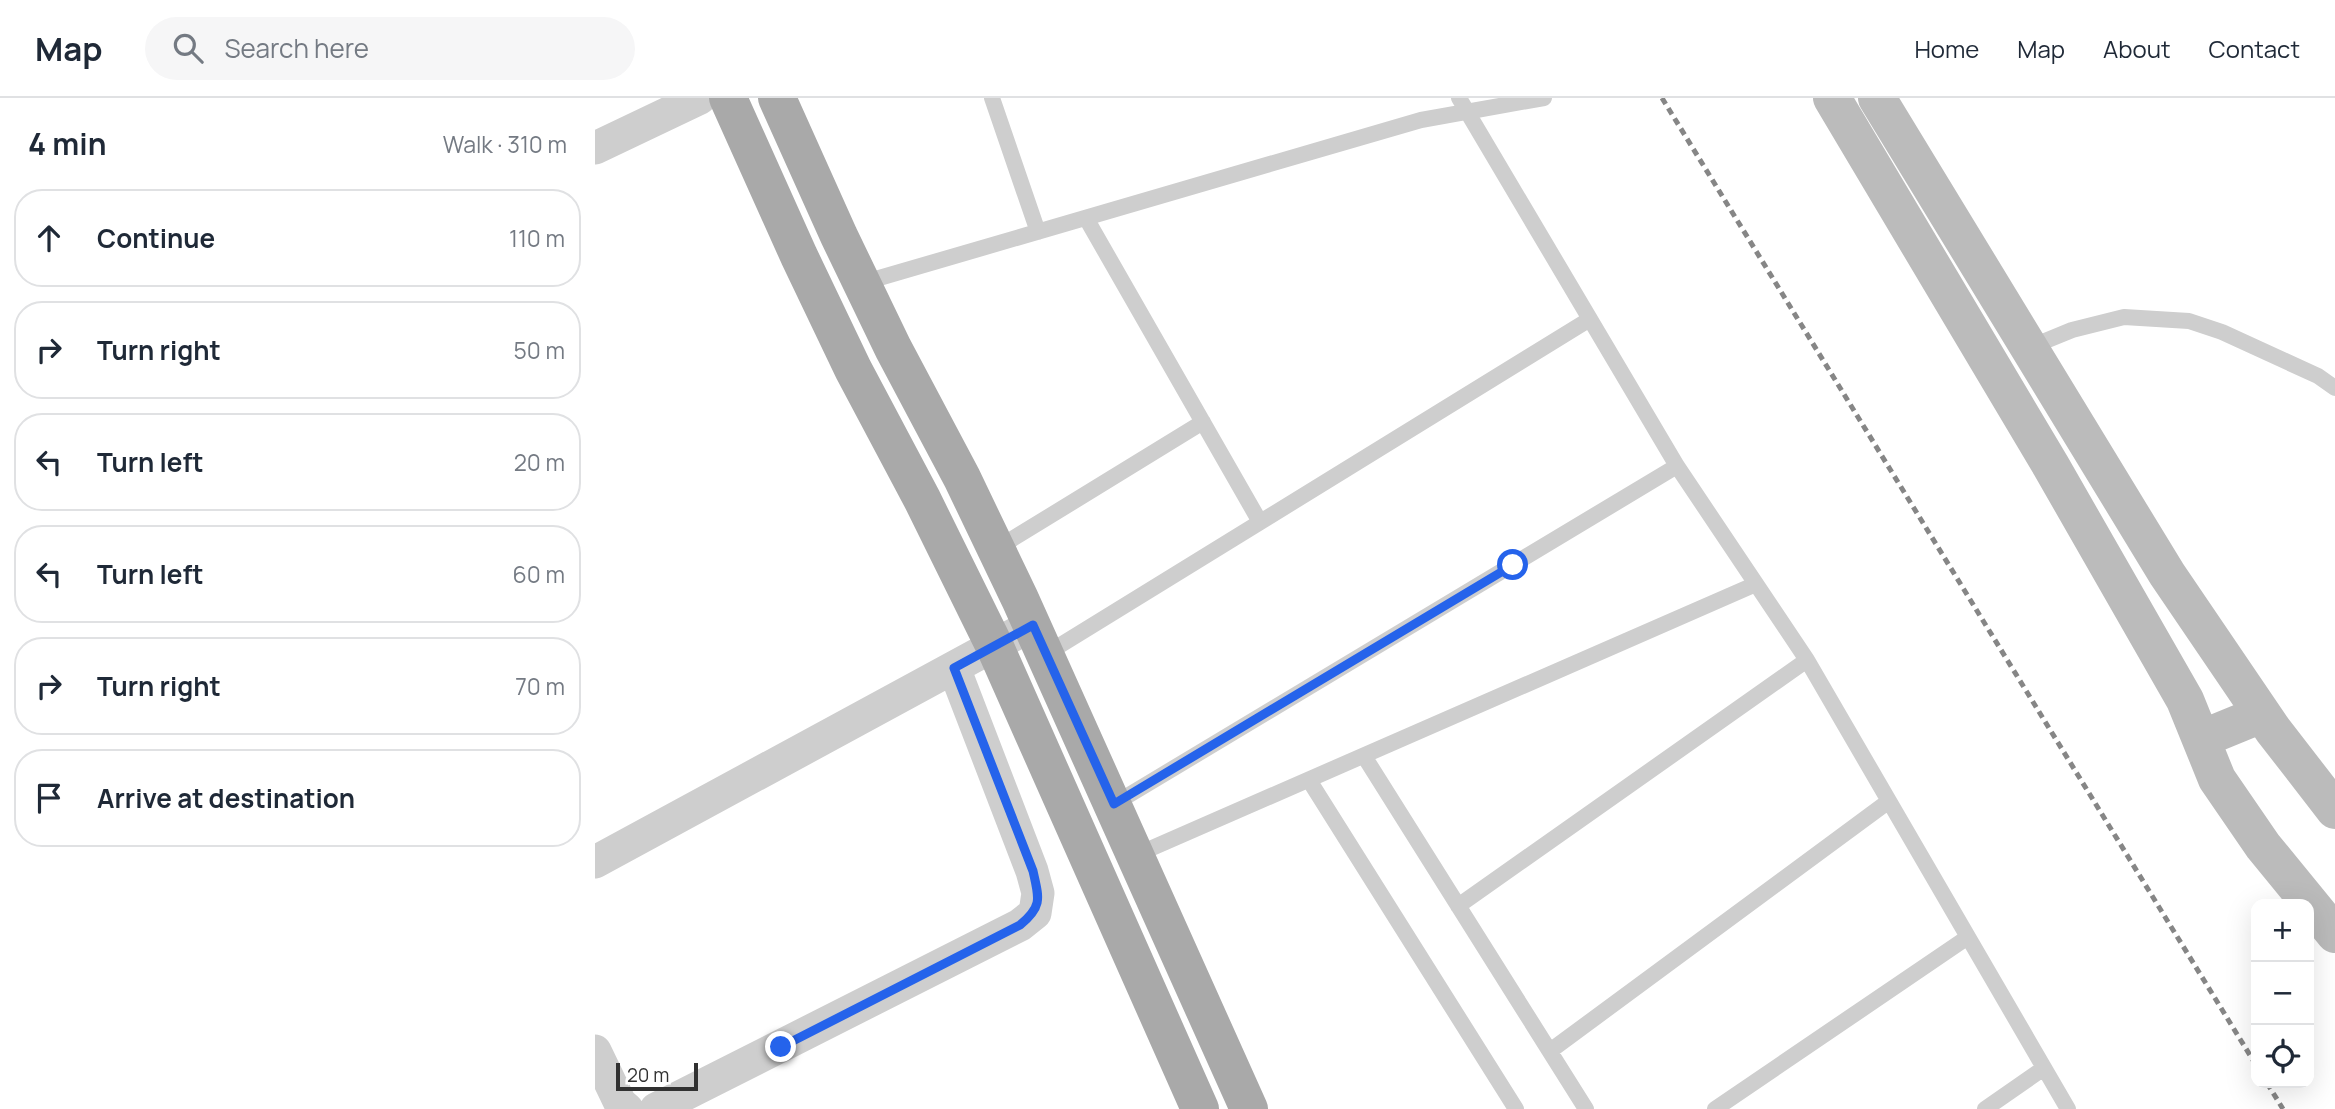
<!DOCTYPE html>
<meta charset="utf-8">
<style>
body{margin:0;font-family:Manrope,sans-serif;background:#f6f6f7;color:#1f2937}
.controls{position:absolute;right:21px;bottom:21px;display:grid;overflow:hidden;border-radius:14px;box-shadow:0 7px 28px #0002}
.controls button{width:63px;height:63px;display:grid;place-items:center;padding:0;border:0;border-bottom:2px solid #e0e1e3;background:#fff;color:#1f2937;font:35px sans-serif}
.scale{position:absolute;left:21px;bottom:18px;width:82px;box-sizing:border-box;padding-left:7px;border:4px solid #313131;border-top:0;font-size:19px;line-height:24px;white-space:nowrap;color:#313131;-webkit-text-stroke:5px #fff;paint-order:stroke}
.stop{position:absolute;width:21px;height:21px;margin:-16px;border:5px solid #2563eb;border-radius:50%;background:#fff}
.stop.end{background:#2563eb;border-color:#fff;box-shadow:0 2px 7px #0008}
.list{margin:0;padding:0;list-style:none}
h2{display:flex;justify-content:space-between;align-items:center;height:91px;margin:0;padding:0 28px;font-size:30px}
h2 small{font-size:23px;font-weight:400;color:#747a83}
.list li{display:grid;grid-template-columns:46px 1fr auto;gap:21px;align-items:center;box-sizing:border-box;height:98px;margin:0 14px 14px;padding:0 14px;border:2px solid #e0e1e3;border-radius:28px}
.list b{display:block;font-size:26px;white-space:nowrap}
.list em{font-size:23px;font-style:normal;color:#747a83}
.icon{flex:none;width:38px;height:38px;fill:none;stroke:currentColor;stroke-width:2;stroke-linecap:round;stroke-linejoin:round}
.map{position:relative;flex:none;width:1740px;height:1011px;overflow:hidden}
header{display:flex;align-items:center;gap:42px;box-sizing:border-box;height:98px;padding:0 35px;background:#fff;border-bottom:2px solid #e0e1e3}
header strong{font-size:33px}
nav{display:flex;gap:38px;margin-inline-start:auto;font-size:24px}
.search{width:490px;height:63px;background:#f6f6f7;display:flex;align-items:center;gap:18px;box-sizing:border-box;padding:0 24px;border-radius:38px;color:#747a83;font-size:26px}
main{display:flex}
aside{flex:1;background:#fff}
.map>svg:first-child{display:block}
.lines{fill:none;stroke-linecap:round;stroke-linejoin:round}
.lane{stroke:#cecece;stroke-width:16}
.street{stroke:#cecece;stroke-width:33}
.secondary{stroke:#bbb;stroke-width:38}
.primary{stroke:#a9a9a9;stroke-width:38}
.rail{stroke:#868686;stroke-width:5;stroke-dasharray:7 5;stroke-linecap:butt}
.route{stroke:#2563eb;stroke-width:9}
</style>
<header>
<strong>Map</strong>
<div class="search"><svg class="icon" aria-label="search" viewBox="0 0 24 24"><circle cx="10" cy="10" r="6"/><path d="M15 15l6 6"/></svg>Search here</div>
<nav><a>Home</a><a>Map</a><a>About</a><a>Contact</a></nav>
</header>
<main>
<aside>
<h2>4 min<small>Walk · 310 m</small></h2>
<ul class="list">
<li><svg class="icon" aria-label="ahead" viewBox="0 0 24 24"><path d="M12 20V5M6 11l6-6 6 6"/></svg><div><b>Continue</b></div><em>110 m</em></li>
<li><svg class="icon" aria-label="right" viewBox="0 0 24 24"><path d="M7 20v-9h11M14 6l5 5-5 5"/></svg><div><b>Turn right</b></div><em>50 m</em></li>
<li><svg class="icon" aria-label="left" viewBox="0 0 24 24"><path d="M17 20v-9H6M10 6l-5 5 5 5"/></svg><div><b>Turn left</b></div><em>20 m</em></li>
<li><svg class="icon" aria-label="left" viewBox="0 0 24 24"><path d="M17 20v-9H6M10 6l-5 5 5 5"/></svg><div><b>Turn left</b></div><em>60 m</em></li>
<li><svg class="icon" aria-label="right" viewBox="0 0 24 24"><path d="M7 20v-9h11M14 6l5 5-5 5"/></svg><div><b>Turn right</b></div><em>70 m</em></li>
<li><svg class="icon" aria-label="arrive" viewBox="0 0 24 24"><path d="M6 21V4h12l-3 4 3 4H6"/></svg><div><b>Arrive at destination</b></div></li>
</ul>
</aside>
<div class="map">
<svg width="1740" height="1011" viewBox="0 0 1740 1011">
<rect width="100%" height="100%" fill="#fff"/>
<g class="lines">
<path class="lane" d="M397,0L443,134
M864,0L1082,368L1212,562L1473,1011
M491,120L665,424
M267,185L826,22L949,0
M1433,250L1477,232L1529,219L1594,223L1627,234L1723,278L1740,290
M401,451L608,324
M451,556L995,221
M769,658L991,1011
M714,682L921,1011
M519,706L1082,368
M541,757L1161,486
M863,808L1212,562
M955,953L1294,703
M1120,1011L1373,839
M1390,1011L1449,970"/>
<path class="street" d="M0,50L105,0
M0,764L437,527
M0,953L25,1005L32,1011
M61,1011L425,827L440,815L443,795L437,773L359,570"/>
<path class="secondary" d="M1237,0L1456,368L1590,602L1622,681L1668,748L1740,836
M1282,0L1572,476L1678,632L1740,712
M1606,641L1667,616"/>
<path class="primary" d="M133,0L204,158L258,271L327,401L400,549L605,1011
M182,0L244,138L298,250L367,380L425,501L654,1011"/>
<path class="rail" d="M1067,0L1661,967
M1672,985L1688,1011"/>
</g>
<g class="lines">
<path class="route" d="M186,949L425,827C448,808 444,800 438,773L359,570L438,527L519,706L918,467"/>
</g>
</svg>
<div class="controls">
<button>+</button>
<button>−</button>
<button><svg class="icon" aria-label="locate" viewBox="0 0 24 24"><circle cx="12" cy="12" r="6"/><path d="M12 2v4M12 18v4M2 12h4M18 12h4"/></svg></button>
</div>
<div class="scale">20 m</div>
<div class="stop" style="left:918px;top:467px"></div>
<div class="stop end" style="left:186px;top:949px"></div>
</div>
</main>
